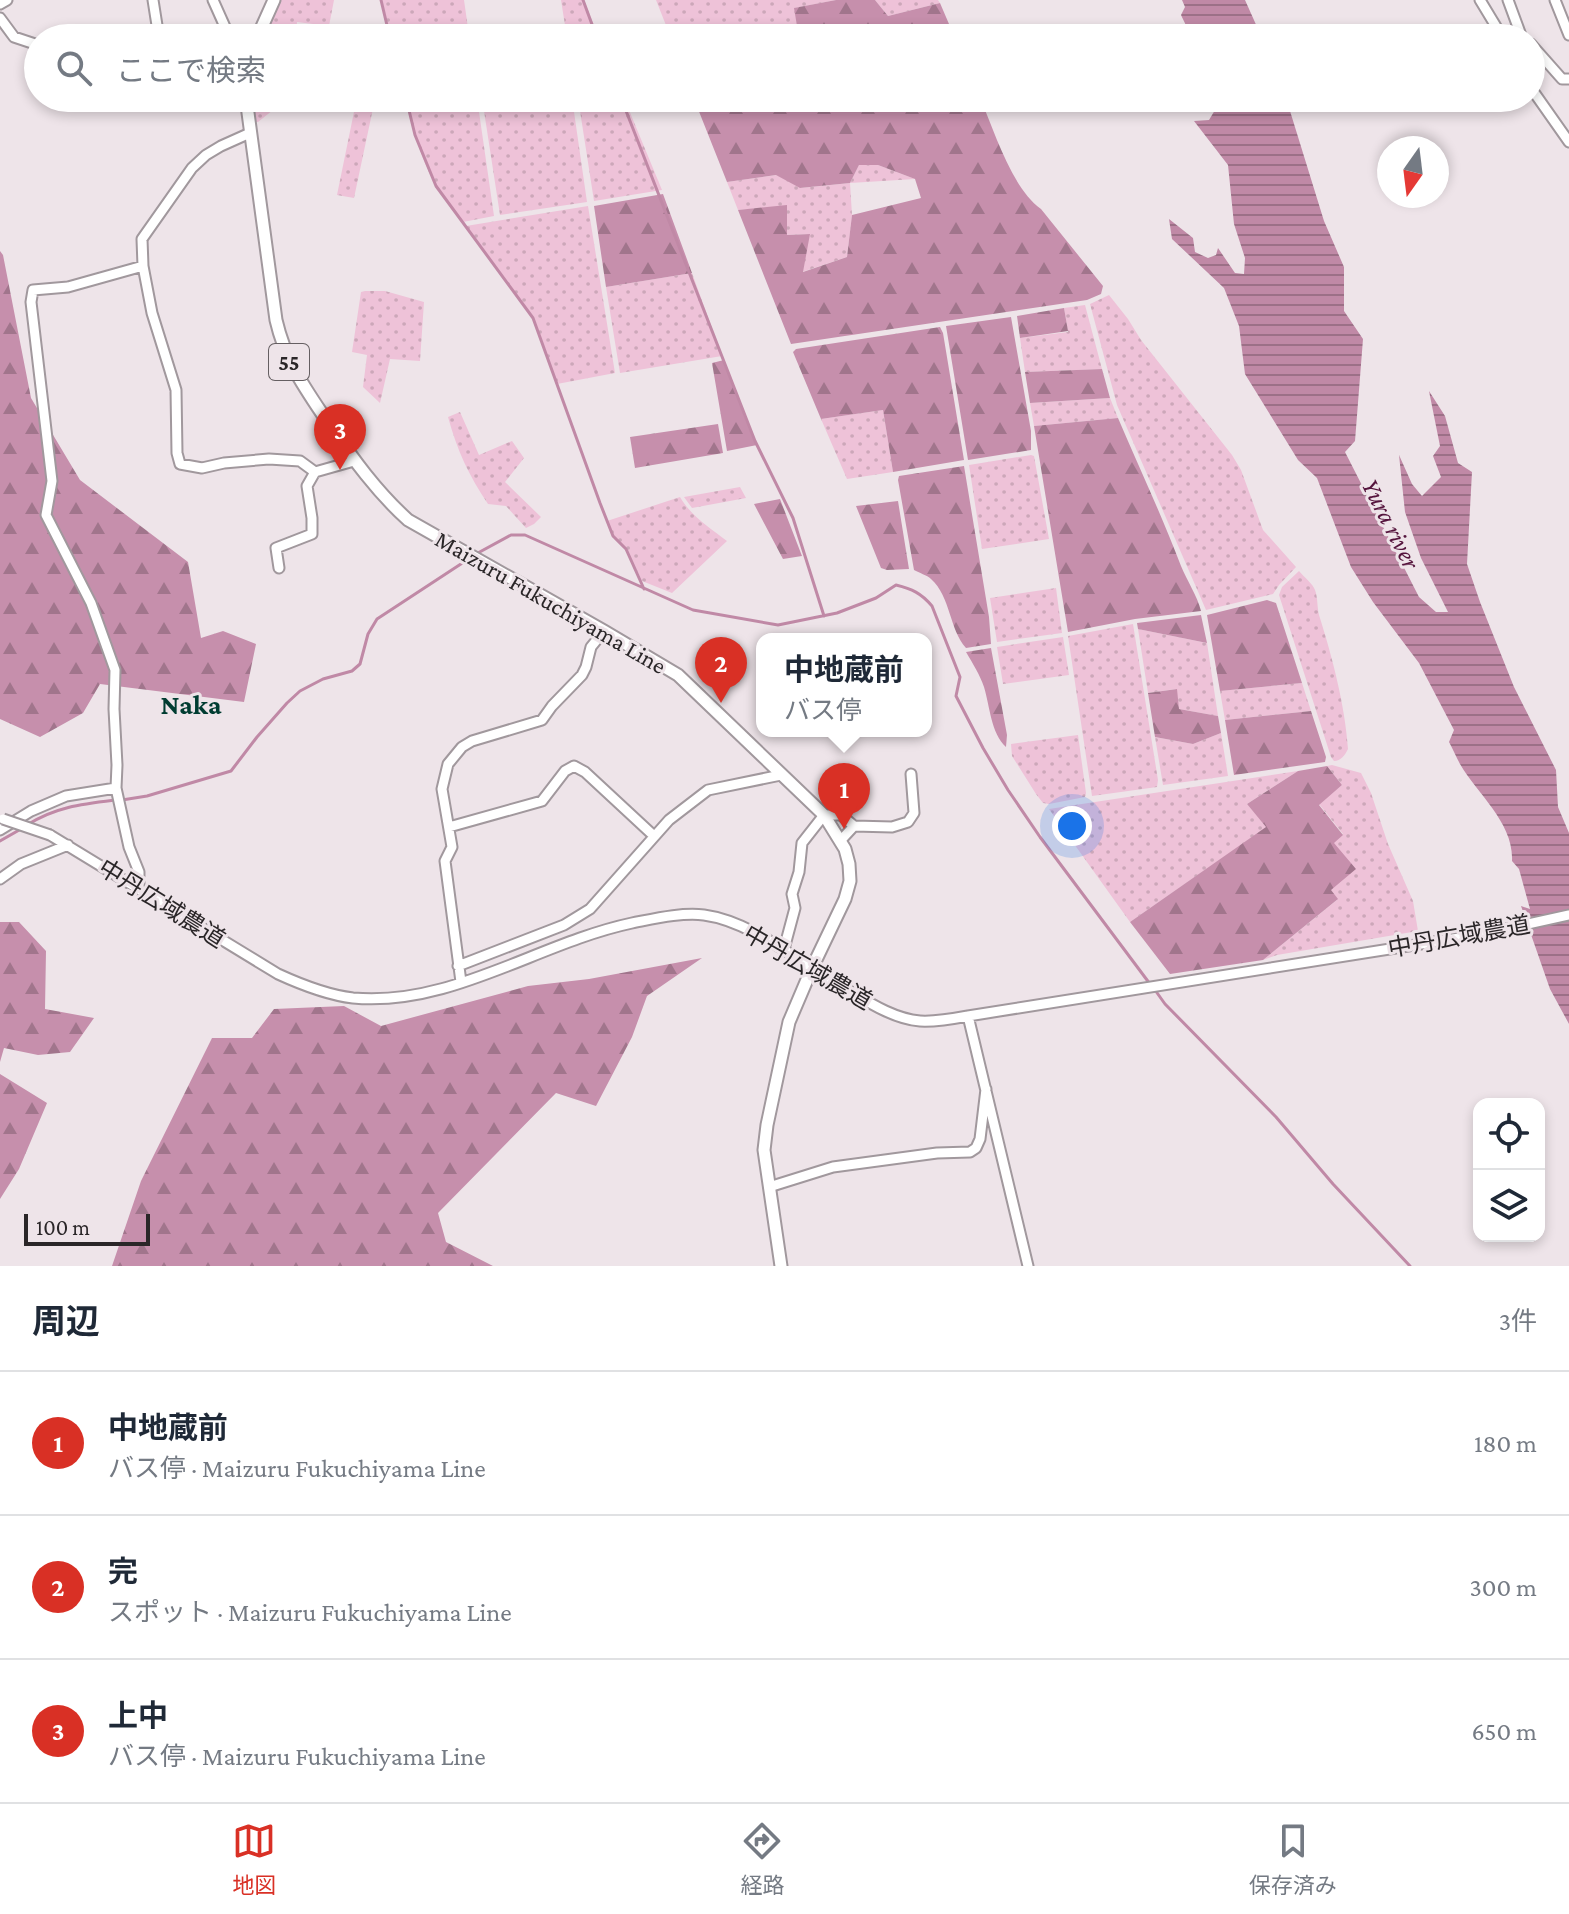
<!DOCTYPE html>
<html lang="ja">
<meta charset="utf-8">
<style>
body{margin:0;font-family:"Crimson Pro","Noto Sans JP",serif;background:#f6f6f7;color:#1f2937}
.controls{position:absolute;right:24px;bottom:24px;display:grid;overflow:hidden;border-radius:16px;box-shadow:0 4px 12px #0003}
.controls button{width:72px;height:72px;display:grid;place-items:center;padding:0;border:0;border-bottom:2px solid #e0e1e3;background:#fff;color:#1f2937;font:40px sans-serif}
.compass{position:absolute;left:1377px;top:136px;width:72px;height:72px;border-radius:50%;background:#fff;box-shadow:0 4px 12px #0003;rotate:194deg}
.scale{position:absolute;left:24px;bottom:20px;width:126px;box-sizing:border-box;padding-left:8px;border:4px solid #2a2628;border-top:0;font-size:22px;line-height:28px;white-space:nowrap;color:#2a2628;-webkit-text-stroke:6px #eee4e9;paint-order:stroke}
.you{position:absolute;left:1072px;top:826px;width:28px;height:28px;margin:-20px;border:6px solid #fff;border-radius:50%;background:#1a73e8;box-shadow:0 0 0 12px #1a73e833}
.badge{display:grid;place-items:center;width:52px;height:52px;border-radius:50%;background:#d93025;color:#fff;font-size:26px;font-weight:700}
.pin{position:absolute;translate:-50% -66px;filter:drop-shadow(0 2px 4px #0008)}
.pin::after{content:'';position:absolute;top:42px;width:28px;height:24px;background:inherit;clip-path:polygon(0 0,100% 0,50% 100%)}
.popup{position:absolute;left:756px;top:633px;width:176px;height:104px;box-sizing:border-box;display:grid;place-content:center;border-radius:16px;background:#fff;filter:drop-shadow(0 2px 6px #0005);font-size:26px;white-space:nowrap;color:#747a83}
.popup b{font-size:30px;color:#1f2937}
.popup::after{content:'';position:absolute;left:50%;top:100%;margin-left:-16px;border:16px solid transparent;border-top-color:#fff}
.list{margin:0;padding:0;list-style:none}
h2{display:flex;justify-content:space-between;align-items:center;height:104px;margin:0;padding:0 32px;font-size:34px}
h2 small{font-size:26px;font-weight:400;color:#747a83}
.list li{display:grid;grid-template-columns:52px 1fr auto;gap:24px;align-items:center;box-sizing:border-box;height:144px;padding:0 32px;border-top:2px solid #e0e1e3}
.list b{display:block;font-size:30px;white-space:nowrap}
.list p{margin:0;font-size:26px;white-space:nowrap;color:#747a83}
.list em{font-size:26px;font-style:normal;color:#747a83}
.icon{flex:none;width:44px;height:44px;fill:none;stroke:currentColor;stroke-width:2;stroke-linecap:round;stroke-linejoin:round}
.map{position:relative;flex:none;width:1569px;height:1266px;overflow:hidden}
.search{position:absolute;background:#fff;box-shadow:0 4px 12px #0003;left:24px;right:24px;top:24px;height:88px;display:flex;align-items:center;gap:20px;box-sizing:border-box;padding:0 28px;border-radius:44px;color:#747a83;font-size:30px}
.sheet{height:536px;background:#fff}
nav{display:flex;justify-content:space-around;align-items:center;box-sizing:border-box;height:112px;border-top:2px solid #e0e1e3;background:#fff;font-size:22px;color:#747a83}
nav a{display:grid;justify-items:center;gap:4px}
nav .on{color:#d93025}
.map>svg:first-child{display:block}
.grass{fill:url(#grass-dots)}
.forest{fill:url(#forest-firs)}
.water{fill:url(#water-rules)}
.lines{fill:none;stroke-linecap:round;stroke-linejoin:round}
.stream{stroke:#c089a6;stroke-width:3}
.minor-casing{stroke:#a1989d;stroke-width:13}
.major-casing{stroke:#a1989d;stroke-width:15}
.minor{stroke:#fff;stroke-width:9}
.major{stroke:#fff;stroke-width:11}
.minor-bridge-casing{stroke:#a1989d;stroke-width:13;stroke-linecap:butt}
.minor-bridge{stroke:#fff;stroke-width:9}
.labels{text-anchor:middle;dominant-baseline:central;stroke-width:6;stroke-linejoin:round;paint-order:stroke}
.shield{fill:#eee4e9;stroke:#655f62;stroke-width:2}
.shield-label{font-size:22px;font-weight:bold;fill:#2a2628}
.street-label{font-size:24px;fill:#2a2628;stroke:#eee4e9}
.water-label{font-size:26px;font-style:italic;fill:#55143d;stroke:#eee4e9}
.quarter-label{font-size:28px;font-weight:bold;fill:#003c31;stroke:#eee4e9}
</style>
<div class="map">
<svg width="1569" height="1266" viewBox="0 0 1569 1266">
<defs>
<pattern id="grass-dots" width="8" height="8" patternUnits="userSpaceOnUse" patternTransform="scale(2)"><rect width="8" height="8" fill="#eec2d8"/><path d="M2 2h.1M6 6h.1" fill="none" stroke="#cca7b9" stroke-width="1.8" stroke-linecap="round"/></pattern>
<pattern id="forest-firs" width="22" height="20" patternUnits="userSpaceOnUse" patternTransform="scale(2)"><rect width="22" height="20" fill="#c68fac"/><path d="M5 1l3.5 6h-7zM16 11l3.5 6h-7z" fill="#a1758c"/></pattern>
<pattern id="water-rules" width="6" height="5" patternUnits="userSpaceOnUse" patternTransform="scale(2)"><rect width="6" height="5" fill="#c089a6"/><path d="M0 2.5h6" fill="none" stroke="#9c7087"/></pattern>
</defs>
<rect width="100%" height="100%" fill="#eee4e9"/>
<path class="grass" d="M280,0H334L329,26L297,22L296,38H263Z
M382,0H464L468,28L424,31V38H391Z
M561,0H584L599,38H567Z
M656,0H836L795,8L799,38H671Z
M875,0H938L940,3L888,16Z
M253,98H298V105L273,110L258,122H255Z
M406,98H477L494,216L463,222C454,209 444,198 436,185C420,159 413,127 406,98Z
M482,98H572L587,202L500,215Z
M578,98H624L662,190L594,201Z
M694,98H748L698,109Z
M769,98H807L809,109L775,112Z
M375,99L354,198L337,195L356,102Z
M859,165H878L915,179L850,183L852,215L847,257L802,272L809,234L786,235L787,206L738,210L727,182L777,175L801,188L850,183Z
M588,206L615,373L557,384L533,317L466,226Z
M692,273L722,356L620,373L606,287Z
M365,291H385L424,302L420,361L390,359L380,403L363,387L367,355L352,352L361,292Z
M1109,295L1128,319L1141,340L1232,455L1241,470L1263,530L1296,567L1279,585L1273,594L1206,610L1117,405L1090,304Z
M1085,305L1102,369L1025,372L1020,338L1068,332L1064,308Z
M1110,398L1118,418L1034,426L1030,403Z
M883,410L893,472L847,479L821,419Z
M460,412L479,455L512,441L524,458L505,482L541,517L534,524L526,528L506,506L488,504C469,476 457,450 448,417Z
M1031,455L1034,456L1049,539L982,549L969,465Z
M740,487L746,498L692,508L684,497Z
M680,497C691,516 710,528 727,541L672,593L642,581L626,548L614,536L607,521Z
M1299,571C1304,577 1313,584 1315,590C1318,598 1317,607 1319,615C1332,656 1345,705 1348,749C1345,755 1341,761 1334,761L1331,757L1279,595L1282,587Z
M1056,588L1062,633L997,642L990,598Z
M1133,624L1158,780L1157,787L1092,796L1068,636Z
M1138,629L1207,643L1218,716L1179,709L1176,689L1148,693Z
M1063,637L1069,675L1003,684L997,647Z
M1302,683L1311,711L1225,720L1220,691Z
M1221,733L1228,776L1163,785L1155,737L1193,744Z
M1078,735L1086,793L1085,797L1049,804L1043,803L1036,794L1012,756L1011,744Z
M1332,765L1361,773L1371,793L1388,844L1413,901L1418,931L1277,955L1263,960L1337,900L1330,890L1334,842L1343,834L1319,804L1342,785L1327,766Z
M1298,771L1247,804L1267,827L1130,922L1049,809Z"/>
<path class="forest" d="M836,0H875L888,16L940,3L955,38H799L794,8Z
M343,27L372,33L371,38H341Z
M748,98H769L776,112L808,109L807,98H980C995,132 1011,187 1041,209L1103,286L1101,294L1087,300L791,344L738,210L787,205V235L810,234L803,272L847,257L852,215L921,198L915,179L878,165H859L850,183L800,188L776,175L727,182L698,109Z
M663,194L692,273L606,287L594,206Z
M0,251L3,255L31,398L80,480L188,562L201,638L223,631L256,644L244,702L100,684L83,713L40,737L0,719Z
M1064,308L1068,331L1020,338L1017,316Z
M1011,317L1031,431V450L968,460L946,326Z
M940,327L943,333L964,460L893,472L883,410L821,419L793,352L796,349Z
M724,360L757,445L727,451L712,363Z
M1102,369L1110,398L1030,403L1025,372Z
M1118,418C1139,467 1162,516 1181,566C1187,581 1197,595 1201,611L1135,619L1068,632L1034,426Z
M718,424L723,453L635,468L630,437Z
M964,466L989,617L991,644L966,648C949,629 951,597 931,579C927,575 919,573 914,570L898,480L899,476Z
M780,499L802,556L783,559L754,504Z
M898,501L909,569L887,570L881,568L856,506Z
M1267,600L1276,603L1302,683L1220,691L1207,615Z
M1201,615L1207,643L1138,629L1137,623Z
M991,648L1007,735L1006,747C991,733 990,707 984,687C980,675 973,664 966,652Z
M1177,689L1179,709L1218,716L1221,733L1193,744L1155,737L1148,693Z
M1311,711L1326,757L1325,762L1234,775L1225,720Z
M1327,766L1342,785L1319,805L1343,835L1334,843L1356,869L1331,890L1338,899L1263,960L1170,974L1130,922L1266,827L1247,804L1298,771Z
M0,922H19L46,951L45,1009L94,1018L70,1052L38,1055L4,1048L0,1062Z
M702,958L647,996L632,1037L596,1106L556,1093L438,1213L446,1242L493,1266H112L141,1181L212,1038H252L274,1009L344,1006L381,1026L528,986L589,979Z
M0,1074L47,1103L19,1169L0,1199Z"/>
<path class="water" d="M1182,0H1245L1262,38H1192L1181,15L1185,7Z
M1214,98H1286L1324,221L1344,267V311L1363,339L1355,441L1345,452L1419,597L1436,612H1448L1421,558L1405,512L1399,455L1412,484L1422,496L1441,477L1433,456L1440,446L1429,391L1445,416L1458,463L1472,472L1467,564L1480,602L1514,687L1556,770L1558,807L1569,833V1024L1550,989L1521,906L1530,909L1519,869L1512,861C1514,823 1478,795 1460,764C1456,757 1453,749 1449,742L1454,730L1419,663L1373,602L1351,567L1317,478L1298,460L1245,374L1239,326L1224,288L1172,239L1169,219L1193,238L1195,252L1208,258L1216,255L1218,248L1235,273L1244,274L1245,258L1234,224L1228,165L1194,121L1209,120L1215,110Z"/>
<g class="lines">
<path class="stream" d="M381,0L390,38
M583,0L597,38
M406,98L415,135L436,186L533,318L600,503L613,536L626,549L644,589
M621,98L755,441L793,518L824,616
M476,554L511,535H525L693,610L778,625L837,613L876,598L896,585C912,589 921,593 932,606L960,677L956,696L983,748L1008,790L1040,837L1150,984
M122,800L147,796L231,771L257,737L287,703L300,691L323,679L352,671L360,664L368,634L377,619L470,558
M27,825C55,807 82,804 115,800
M0,841L21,829
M1155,990L1165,1004L1276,1117L1333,1184L1410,1266"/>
<g class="minor-casing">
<path id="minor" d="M153,0L159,38
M213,0L230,38
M1480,0L1503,38
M1508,0L1522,38
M1555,0L1569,35
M0,4L7,0
M0,18L14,37L38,45
M1531,44L1562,79H1569
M1531,67L1534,79L1531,82
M1531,88L1569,142
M250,133L221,146L206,155L192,168L142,239L143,266L152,313L176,390L177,453L180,464L202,468L224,463L269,459L300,461L315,472
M279,568L276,548L312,534V518L307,486L315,472L354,461
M449,827L542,801L565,771L574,766L585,772L654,836
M0,830L31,811L66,796L116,788
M50,835L278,974C302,985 327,995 353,998C451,1007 538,943 632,923C653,919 682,912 704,915C742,920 780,947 812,968C825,977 839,985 853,993C873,1005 896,1019 920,1021C936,1022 952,1019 968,1016L1478,935L1569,915
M841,840L854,826L892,827L908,822L914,813L911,774
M0,879L21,864L68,845
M139,888V872L129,847L116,788L117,765L114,709L115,670L91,603L46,515L52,481L31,302L33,290L68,287L143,266
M784,949L795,908L792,894L799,872L802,843L824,815H841L854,826
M458,966L564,925L590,909L669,820L708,790L781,775
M461,982L445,861L452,847L442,789L448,764L462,747L472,741L542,720L552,706L582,675L586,667L591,647L604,631
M968,1016L1028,1266
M769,1187L833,1167L937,1153L970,1152L976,1148L980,1139L986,1089"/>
</g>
<g class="major-casing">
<path id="major" d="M257,38L274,0
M246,98L276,320C286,363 305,388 329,424C353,459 377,492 408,520L604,631L678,675L824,815L845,849L849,864L850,881L845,899L812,968L789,1022L767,1125L764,1150L781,1266"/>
</g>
<use href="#minor" class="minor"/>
<use href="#major" class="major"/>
<g class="minor-bridge-casing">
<path id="minor-bridge" d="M3,819L50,835"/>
</g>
<use href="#minor-bridge" class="minor-bridge"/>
</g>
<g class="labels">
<rect class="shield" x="269" y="344" width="40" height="36" rx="6"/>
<g class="shield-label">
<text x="289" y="362">55</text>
</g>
<g class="street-label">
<text transform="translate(551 602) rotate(30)">Maizuru Fukuchiyama Line</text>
<text transform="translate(162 903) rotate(32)">中丹広域農道</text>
<text transform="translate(1459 936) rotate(-10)">中丹広域農道</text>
<text transform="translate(808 967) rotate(30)">中丹広域農道</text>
</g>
<g class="water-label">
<text transform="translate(1391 524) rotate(63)">Yura river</text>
</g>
<g class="quarter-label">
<text x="191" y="704">Naka</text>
</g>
</g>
</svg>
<div class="controls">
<button><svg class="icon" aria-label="locate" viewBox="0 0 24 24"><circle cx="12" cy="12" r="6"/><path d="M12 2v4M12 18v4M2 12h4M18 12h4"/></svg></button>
<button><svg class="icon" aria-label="layers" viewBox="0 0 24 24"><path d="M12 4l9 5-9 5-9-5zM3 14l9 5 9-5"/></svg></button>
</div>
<svg class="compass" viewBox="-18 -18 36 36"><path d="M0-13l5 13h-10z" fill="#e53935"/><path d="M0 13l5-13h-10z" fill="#747a83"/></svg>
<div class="scale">100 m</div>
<div class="you"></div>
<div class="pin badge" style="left:844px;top:829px">1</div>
<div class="popup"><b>中地蔵前</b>バス停</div>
<div class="pin badge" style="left:721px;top:703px">2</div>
<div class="pin badge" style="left:340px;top:470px">3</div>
<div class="search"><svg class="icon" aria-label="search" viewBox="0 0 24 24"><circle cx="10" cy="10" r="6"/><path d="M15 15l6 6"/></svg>ここで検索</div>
</div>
<section class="sheet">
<h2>周辺<small>3件</small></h2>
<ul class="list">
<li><span class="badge">1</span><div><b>中地蔵前</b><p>バス停 · Maizuru Fukuchiyama Line</p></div><em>180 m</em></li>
<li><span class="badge">2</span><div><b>完</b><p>スポット · Maizuru Fukuchiyama Line</p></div><em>300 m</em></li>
<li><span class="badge">3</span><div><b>上中</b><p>バス停 · Maizuru Fukuchiyama Line</p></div><em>650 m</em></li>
</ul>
</section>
<nav>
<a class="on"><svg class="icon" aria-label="map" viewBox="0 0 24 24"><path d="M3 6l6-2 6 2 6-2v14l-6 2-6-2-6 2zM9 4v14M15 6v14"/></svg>地図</a>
<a><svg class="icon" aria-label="directions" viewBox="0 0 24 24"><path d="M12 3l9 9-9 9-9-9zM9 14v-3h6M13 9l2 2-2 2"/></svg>経路</a>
<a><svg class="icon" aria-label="saved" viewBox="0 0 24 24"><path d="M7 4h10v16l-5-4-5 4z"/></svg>保存済み</a>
</nav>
